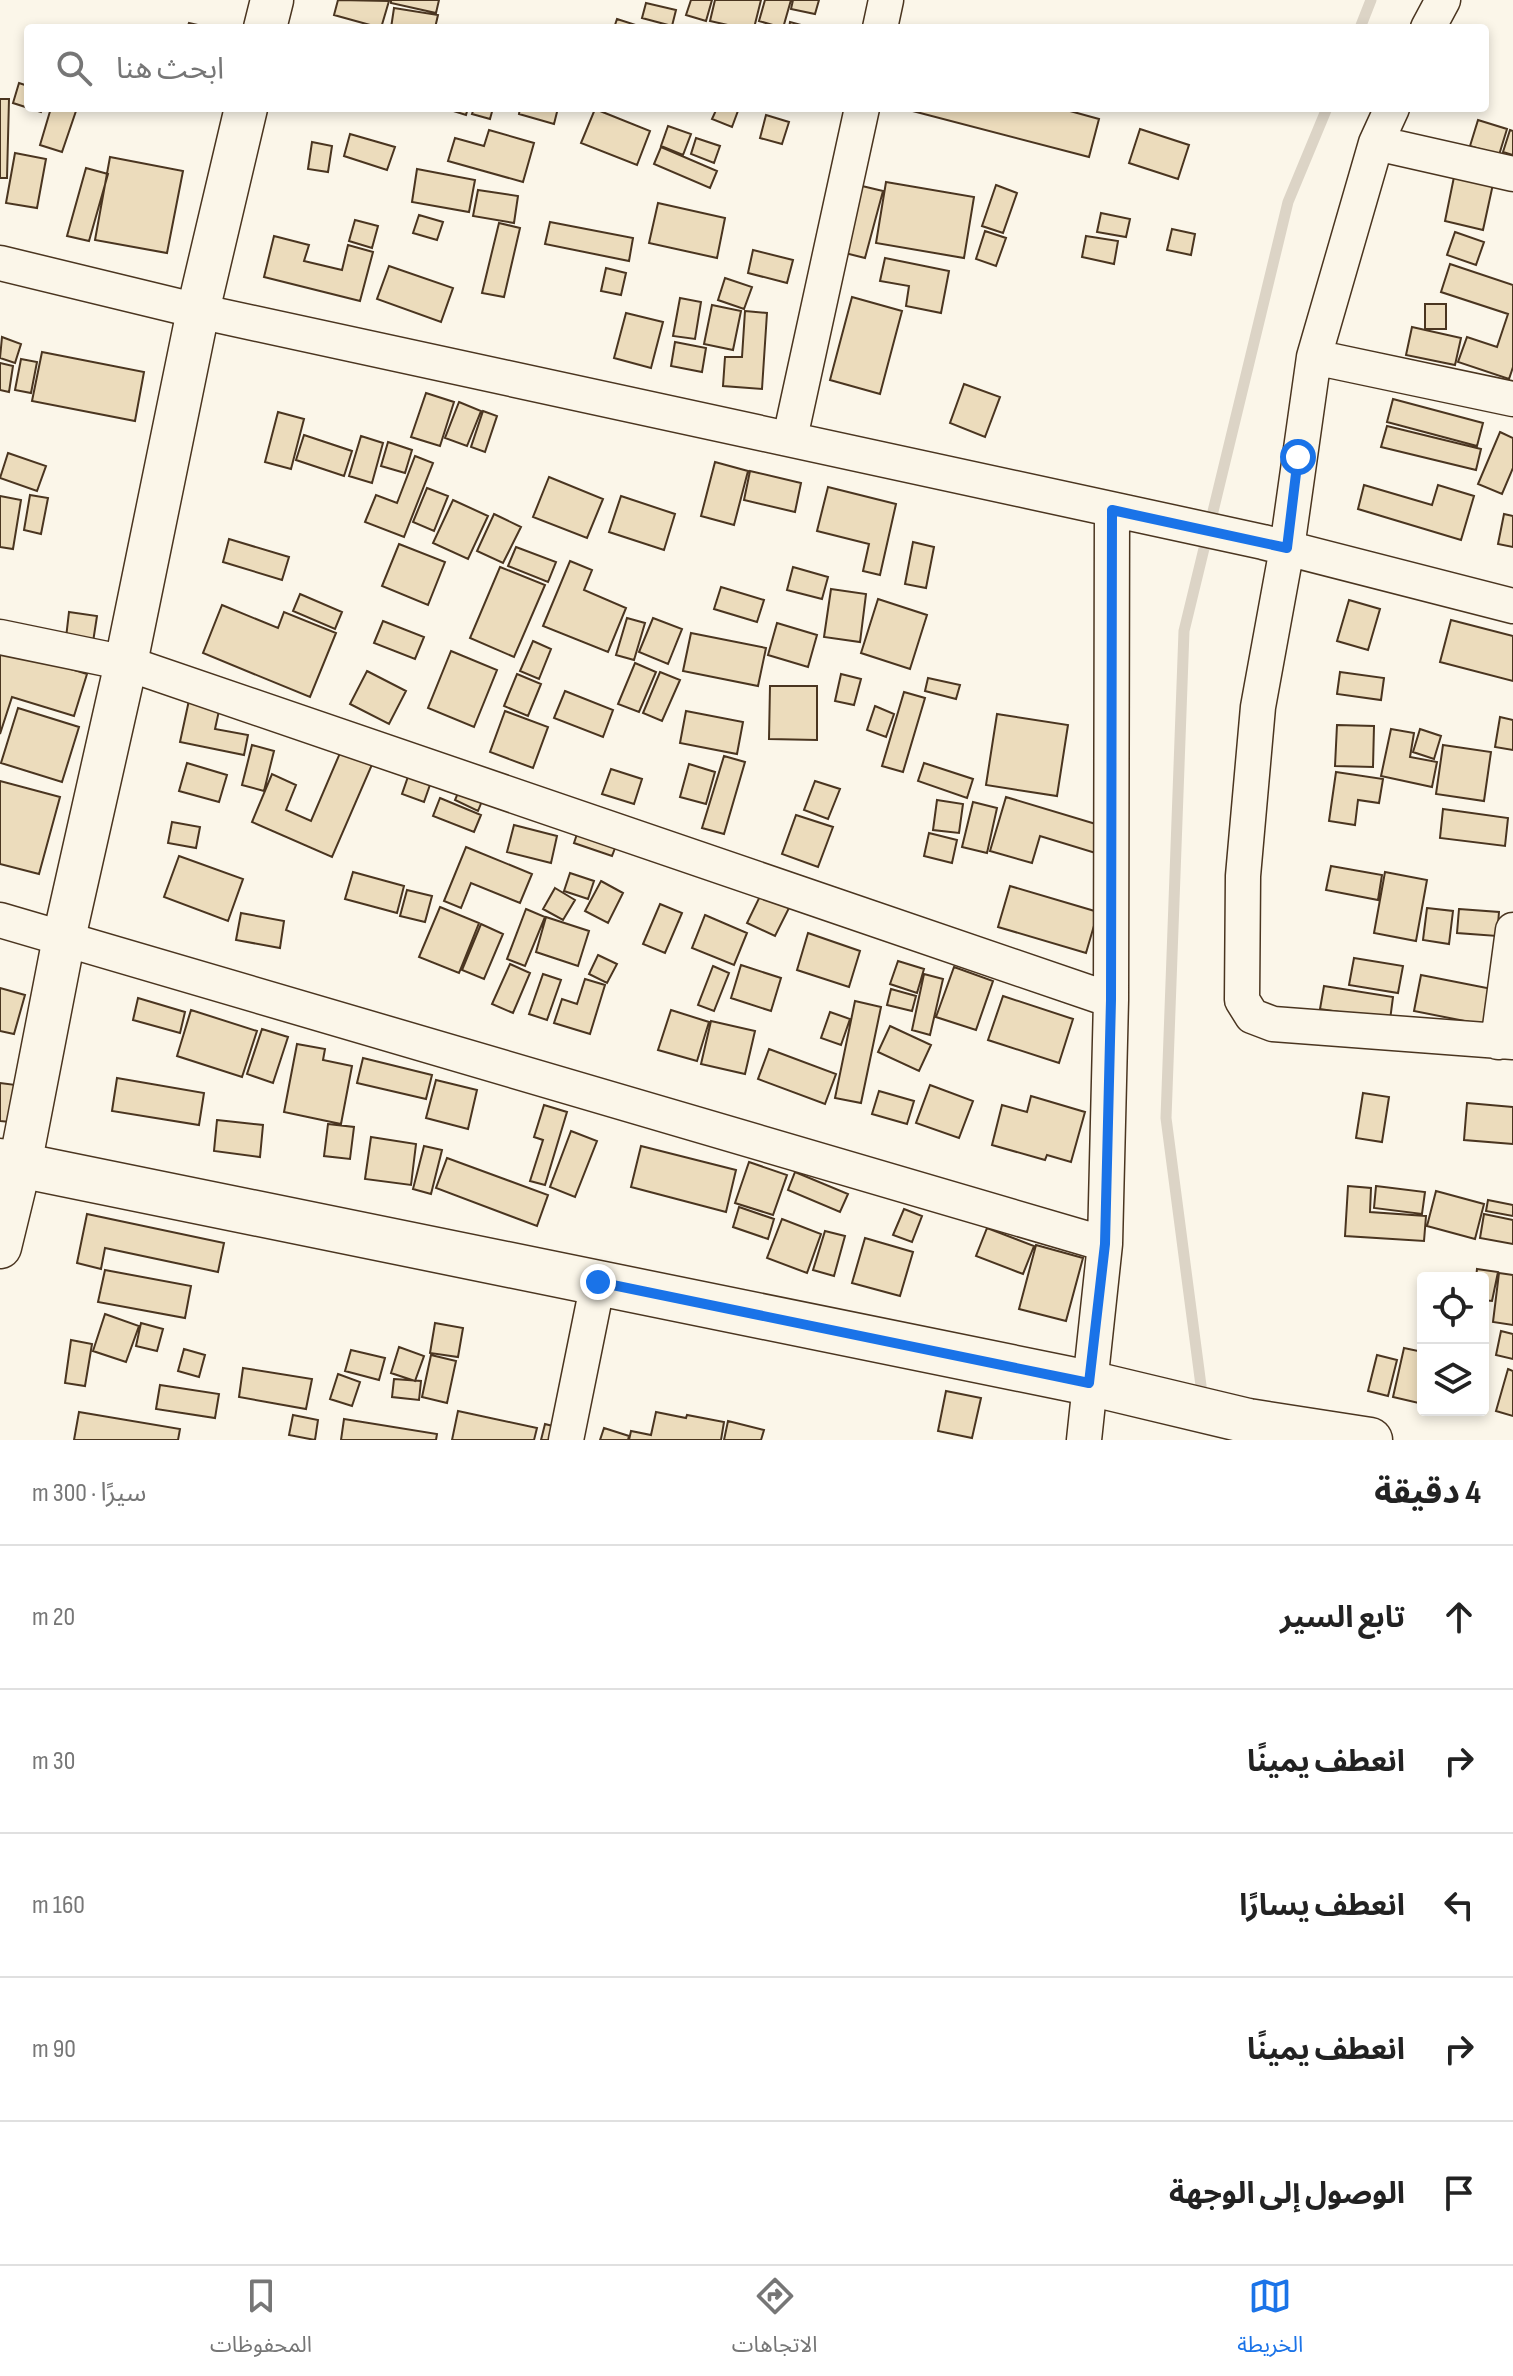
<!DOCTYPE html>
<html lang="ar">
<meta charset="utf-8">
<style>
body{margin:0;font-family:"Sofia Sans Condensed","Noto Sans Arabic",sans-serif;background:#f2f2f2;color:#222;direction:rtl}
.controls{position:absolute;right:24px;bottom:24px;display:grid;overflow:hidden;border-radius:8px;box-shadow:0 4px 12px #0003}
.controls button{width:72px;height:72px;display:grid;place-items:center;padding:0;border:0;border-bottom:2px solid #e0e0e0;background:#fff;color:#222;font:40px sans-serif}
.stop{position:absolute;width:24px;height:24px;margin:-18px;border:6px solid #1a73e8;border-radius:50%;background:#fff}
.stop.end{background:#1a73e8;border-color:#fff;box-shadow:0 2px 8px #0008}
.list{margin:0;padding:0;list-style:none}
h2{display:flex;justify-content:space-between;align-items:center;height:104px;margin:0;padding:0 32px;font-size:34px}
h2 small{font-size:26px;font-weight:400;color:#767676}
.list li{display:grid;grid-template-columns:52px 1fr auto;gap:24px;align-items:center;box-sizing:border-box;height:144px;padding:0 32px;border-top:2px solid #e0e0e0}
.list b{display:block;font-size:30px;white-space:nowrap}
.list em{font-size:26px;font-style:normal;color:#767676}
.icon{flex:none;width:44px;height:44px;fill:none;stroke:currentColor;stroke-width:2;stroke-linecap:round;stroke-linejoin:round}
.map{position:relative;flex:none;width:1513px;height:1440px;overflow:hidden;direction:ltr}
.search{position:absolute;background:#fff;box-shadow:0 4px 12px #0003;left:24px;right:24px;top:24px;height:88px;display:flex;align-items:center;gap:20px;box-sizing:border-box;padding:0 28px;border-radius:8px;color:#767676;font-size:30px}
.sheet{height:824px;background:#fff}
nav{display:flex;justify-content:space-around;align-items:center;box-sizing:border-box;height:112px;border-top:2px solid #e0e0e0;background:#fff;font-size:22px;color:#767676}
nav a{display:grid;justify-items:center;gap:4px}
nav .on{color:#1a73e8}
.map>svg:first-child{display:block}
.lines{fill:none;stroke-linecap:round;stroke-linejoin:round}
.stream{stroke:#dcd4c6;stroke-width:11}
.building{fill:#ecdcbc;stroke:#4a3520;stroke-width:2}
.minor-casing{stroke:#4a3520;stroke-width:37}
.tertiary-casing{stroke:#4a3520;stroke-width:45}
.primary-casing{stroke:#4a3520;stroke-width:47}
.minor{stroke:#fbf6e9;stroke-width:34}
.tertiary{stroke:#fbf6e9;stroke-width:42}
.primary{stroke:#fbf6e9;stroke-width:44}
.route{stroke:#1a73e8;stroke-width:10}
</style>
<div class="map">
<svg width="1513" height="1440" viewBox="0 0 1513 1440">
<rect width="100%" height="100%" fill="#fbf6e9"/>
<g class="lines">
<path class="stream" d="M1360,28L1371,0
M1203,1401L1166,1118L1184,631L1288,202L1327,108"/>
</g>
<path class="building" d="M338,0L389,1L381,28L334,15Z
M391,0H439L436,13L391,3Z
M691,0H712L706,21L686,15Z
M715,0H761L754,28H741L710,21Z
M765,0H791L783,28L759,21Z
M793,0H819L815,14L791,9Z
M646,3L676,10L672,26L642,18Z
M394,8L438,15L435,28H391Z
M617,19L639,26L638,28H614Z
M790,22L812,28H789Z
M189,23L211,28H187Z
M19,83L28,86V108H43L41,112L13,103Z
M0,99H9L7,178H0Z
M51,108H77L62,152L40,145Z
M444,108H468L466,115Z
M474,108H493L490,119L472,114Z
M520,108H558L554,124L519,114Z
M717,108H739L732,127L712,119Z
M901,108H1059L1099,119L1089,157Z
M595,109L650,131L637,165L581,143Z
M766,115L789,122L782,144L760,138Z
M1478,120L1507,129L1499,155L1470,146Z
M668,126L691,134L683,155L661,146Z
M1140,129L1189,145L1178,179L1129,163Z
M489,130L534,143L523,182L448,161L455,138L484,146Z
M1510,130L1513,131V155L1503,152Z
M350,134L395,147L387,170L344,156Z
M696,138L720,146L714,163L691,154Z
M312,142L332,146L328,172L308,169Z
M661,147L717,171L710,188L654,164Z
M15,153L46,159L37,208L6,203Z
M110,157L183,171L167,253L95,240Z
M86,168L108,174L89,241L67,236Z
M417,169L475,180L469,212L412,202Z
M1454,177L1493,184L1483,230L1445,221Z
M886,182L974,197L964,258L876,243Z
M996,185L1017,193L1003,233L982,226Z
M862,186L883,191L865,258L845,253Z
M478,190L518,196L514,223L473,216Z
M658,203L725,218L717,258L649,243Z
M1101,213L1130,219L1126,237L1097,232Z
M419,215L443,222L437,240L413,233Z
M355,220L378,226L372,248L349,241Z
M550,222L633,238L629,261L545,244Z
M499,223L520,228L504,297L482,293Z
M1172,229L1195,234L1191,255L1167,250Z
M985,231L1006,238L996,266L976,259Z
M1455,232L1484,242L1476,265L1447,255Z
M274,236L309,245L304,261L342,270L348,245L373,252L360,301L264,277Z
M1086,236L1118,241L1114,264L1082,257Z
M753,250L793,260L787,283L748,273Z
M885,258L949,271L941,313L906,306L909,286L880,281Z
M1450,264L1513,285V367L1509,379L1458,362L1467,337L1497,347L1508,314L1441,292Z
M389,266L453,288L441,322L377,299Z
M606,268L626,273L621,295L601,291Z
M725,278L752,287L744,309L718,300Z
M852,297L902,311L880,394L830,380Z
M680,298L701,302L695,339L673,336Z
M1425,304H1446V329H1425Z
M712,305L741,311L733,350L704,344Z
M745,311L767,313L762,389L723,386L725,357H742Z
M626,313L663,322L651,368L614,358Z
M1412,327L1461,338L1455,365L1406,355Z
M2,337L21,344L15,363L0,358Z
M675,342L706,348L702,372L671,366Z
M42,352L144,372L135,421L32,401Z
M21,359L37,362L31,393L15,390Z
M0,363L13,366L9,392L0,390Z
M964,384L1000,397L985,437L950,423Z
M426,393L454,402L440,446L411,437Z
M1393,399L1483,423L1477,446L1387,422Z
M459,402L481,411L467,446L445,438Z
M483,411L497,416L485,452L471,447Z
M278,412L304,419L291,469L265,462Z
M1387,426L1481,449L1476,470L1381,447Z
M1500,432L1513,438V468L1502,494L1478,484Z
M304,435L352,451L344,476L296,460Z
M361,436L383,443L372,483L349,476Z
M388,442L412,450L405,473L381,466Z
M8,453L46,466L37,491L0,478Z
M415,456L433,463L404,537L365,522L376,495L397,503Z
M715,462L748,471L734,525L701,516Z
M750,471L801,483L795,512L744,500Z
M549,477L603,499L587,538L533,517Z
M1364,485L1432,505L1438,485L1474,496L1461,540L1358,509Z
M828,487L896,504L880,575L863,571L869,544L817,531Z
M427,488L448,496L434,531L413,522Z
M30,495L48,498L41,534L24,530Z
M0,496L21,500L13,549L0,547Z
M621,496L675,514L664,550L609,532Z
M453,500L488,516L468,559L433,543Z
M494,514L521,527L503,563L477,551Z
M1504,514L1513,516V547L1498,544Z
M229,539L289,557L282,580L223,562Z
M913,542L934,547L926,588L905,584Z
M399,544L445,562L428,605L382,586Z
M516,547L556,562L548,582L508,566Z
M570,561L592,570L584,590L626,608L608,652L543,626Z
M500,567L545,585L514,657L470,638Z
M793,567L828,577L822,599L787,590Z
M721,587L764,600L757,622L714,609Z
M831,589L866,594L860,642L824,637Z
M300,594L342,612L335,629L293,611Z
M878,599L927,615L910,669L861,653Z
M1349,600L1380,609L1368,650L1337,641Z
M222,605L278,628L284,612L336,633L310,697L203,653Z
M69,612L97,616L93,642L66,638Z
M627,618L645,623L634,660L616,655Z
M653,618L682,629L668,664L639,652Z
M1451,620L1513,636V681L1440,662Z
M383,621L424,637L415,659L374,643Z
M777,623L817,635L808,667L768,655Z
M691,633L766,648L758,686L683,671Z
M533,641L551,649L539,679L520,671Z
M0,647L87,674L74,716L12,697L0,734Z
M451,651L497,670L474,727L428,708Z
M635,663L656,672L639,712L618,704Z
M367,671L406,691L389,724L350,704Z
M660,672L680,680L662,721L643,713Z
M1340,672L1384,678L1381,700L1337,694Z
M517,674L541,684L528,716L504,706Z
M841,674L861,679L854,705L835,701Z
M928,678L960,685L956,699L925,691Z
M770,686H817V740L769,739Z
M191,691L222,697L215,729L248,735L244,755L180,742Z
M565,691L613,710L603,737L554,718Z
M904,692L925,698L903,772L882,766Z
M875,706L894,714L886,737L867,730Z
M18,708L79,727L62,782L1,763Z
M505,711L548,727L533,768L490,752Z
M686,711L743,722L737,754L680,743Z
M997,714L1068,725L1057,796L986,785Z
M1500,717L1513,720V750L1495,747Z
M1337,725L1374,726L1373,767L1335,766Z
M1391,729L1414,733L1410,757L1437,762L1432,787L1381,776Z
M1420,729L1441,736L1434,759L1413,752Z
M346,739L377,753L332,857L252,822L272,774L296,785L286,810L311,821Z
M252,745L274,751L264,791L242,785Z
M1443,745L1491,752L1484,801L1436,794Z
M724,756L745,762L724,834L702,828Z
M187,763L227,775L219,802L179,791Z
M924,763L973,779L967,798L918,781Z
M689,764L715,772L706,804L680,797Z
M411,768L433,776L424,802L402,794Z
M611,769L642,779L634,804L602,794Z
M1336,772L1383,779L1379,803L1358,800L1355,825L1329,821Z
M0,781L60,797L39,874L0,864Z
M463,781L486,791L478,811L455,800Z
M815,781L840,789L828,819L804,810Z
M1006,797L1109,828L1102,855L1040,836L1032,863L990,851Z
M440,798L481,815L474,832L433,816Z
M937,800L963,804L959,833L933,830Z
M973,802L997,808L987,853L962,847Z
M1443,809L1508,818L1505,846L1440,838Z
M796,815L833,827L818,867L782,854Z
M172,822L200,827L196,848L168,843Z
M581,822L620,835L612,856L574,843Z
M514,825L557,836L551,863L507,852Z
M929,833L957,840L952,863L924,856Z
M466,847L532,874L520,903L471,883L461,908L444,901Z
M179,856L243,879L228,921L164,897Z
M1331,866L1382,875L1378,900L1326,890Z
M353,872L404,886L397,913L345,899Z
M1385,872L1427,880L1416,941L1374,933Z
M570,873L594,881L588,899L564,891Z
M601,881L623,893L608,923L585,911Z
M1010,886L1098,912L1086,953L998,927Z
M555,888L575,900L563,920L543,909Z
M407,890L432,896L425,922L400,916Z
M763,890L791,904L775,936L747,923Z
M660,904L682,913L665,953L643,944Z
M440,907L479,923L459,973L419,957Z
M1427,908L1453,911L1449,944L1423,940Z
M526,909L545,917L525,966L507,959Z
M1459,909L1499,912L1497,936L1457,933Z
M241,913L284,921L280,948L236,940Z
M705,915L747,933L734,965L692,948Z
M546,917L589,931L578,966L536,952Z
M481,924L503,934L484,979L462,970Z
M808,933L860,951L849,987L797,970Z
M598,955L617,964L607,983L589,974Z
M1354,958L1403,966L1398,993L1349,985Z
M898,961L924,969L917,993L890,984Z
M510,964L530,973L513,1013L492,1004Z
M741,965L781,978L771,1011L731,998Z
M713,966L729,973L714,1011L698,1005Z
M954,967L993,981L976,1030L936,1017Z
M543,974L561,980L547,1020L529,1014Z
M924,974L943,979L930,1035L912,1030Z
M1421,975L1492,989L1485,1025L1414,1011Z
M585,979L605,985L590,1034L554,1023L562,999L577,1004Z
M1324,986L1393,997L1390,1020L1320,1009Z
M0,988L25,995L14,1034L0,1031Z
M891,989L916,996L912,1011L887,1005Z
M1003,996L1073,1019L1059,1063L988,1040Z
M138,998L185,1012L180,1033L133,1020Z
M855,1001L881,1007L861,1103L835,1098Z
M191,1010L257,1031L242,1077L177,1056Z
M671,1010L709,1022L697,1061L658,1050Z
M830,1012L850,1019L841,1045L821,1038Z
M711,1021L755,1031L745,1074L701,1064Z
M890,1026L931,1045L919,1071L878,1052Z
M262,1029L288,1037L273,1083L247,1074Z
M297,1044L325,1049L323,1060L352,1066L341,1124L284,1112Z
M769,1049L836,1074L825,1104L758,1079Z
M363,1058L432,1075L426,1099L357,1083Z
M117,1078L204,1093L199,1125L112,1111Z
M436,1080L477,1090L468,1129L426,1118Z
M0,1083L16,1085L10,1122L0,1121Z
M930,1085L973,1101L959,1138L916,1123Z
M879,1091L914,1101L907,1124L872,1114Z
M1363,1093L1389,1097L1382,1142L1356,1138Z
M1031,1096L1085,1112L1071,1162L1047,1155L1045,1160L992,1145L1002,1105L1027,1112Z
M1467,1103L1513,1107V1144L1464,1140Z
M544,1105L567,1112L545,1185L530,1181L543,1140L534,1137Z
M217,1120L263,1125L260,1157L214,1151Z
M328,1124L354,1127L350,1159L324,1156Z
M571,1131L597,1141L575,1197L550,1187Z
M371,1137L416,1144L411,1185L365,1179Z
M424,1146L442,1150L431,1194L413,1189Z
M641,1146L736,1170L726,1212L631,1187Z
M447,1158L548,1195L537,1226L436,1188Z
M749,1162L787,1175L773,1215L735,1203Z
M795,1172L848,1194L840,1212L788,1190Z
M1348,1186L1371,1188L1370,1212L1426,1216L1424,1241L1345,1236Z
M1376,1186L1425,1192L1422,1214L1374,1208Z
M1436,1191L1484,1204L1475,1239L1427,1226Z
M1488,1200L1513,1205V1216L1486,1211Z
M739,1207L774,1219L768,1239L733,1227Z
M904,1209L922,1216L912,1242L893,1235Z
M87,1214L224,1243L218,1272L105,1248L101,1269L77,1263Z
M1484,1214L1513,1220V1244L1480,1238Z
M782,1219L821,1234L807,1273L767,1258Z
M987,1228L1034,1246L1023,1274L976,1256Z
M825,1231L845,1236L834,1276L813,1270Z
M865,1238L913,1252L900,1296L852,1283Z
M1036,1245L1083,1258L1066,1321L1019,1309Z
M1477,1269L1498,1272L1492,1301L1483,1300V1278H1476Z
M105,1270L191,1286L185,1318L98,1302Z
M1499,1273L1513,1275V1325L1493,1322Z
M105,1314L139,1326L126,1362L93,1351Z
M141,1323L163,1329L157,1351L136,1346Z
M435,1323L463,1328L458,1357L430,1353Z
M1501,1331L1513,1334V1359L1496,1355Z
M71,1340L92,1344L85,1386L65,1383Z
M399,1347L424,1356L415,1381L391,1373Z
M1404,1348L1423,1352V1404L1393,1397Z
M184,1349L205,1355L199,1377L178,1371Z
M351,1350L385,1358L379,1380L345,1371Z
M431,1355L456,1361L447,1403L422,1397Z
M1377,1355L1397,1360L1388,1396L1368,1391Z
M243,1368L312,1379L306,1409L239,1397Z
M1508,1369L1513,1371V1416L1496,1411Z
M338,1374L360,1382L352,1406L330,1399Z
M394,1379L421,1381L419,1400L392,1397Z
M160,1385L219,1394L215,1418L156,1409Z
M946,1391L981,1398L972,1438L938,1431Z
M458,1411L537,1428L534,1440H452Z
M79,1412L180,1429L178,1440H74Z
M656,1412L686,1418L687,1415L724,1422L721,1440H629L631,1431L651,1435Z
M293,1415L318,1420L315,1440L289,1435Z
M344,1419L437,1434L436,1440H341Z
M728,1421L764,1430L761,1440H724Z
M545,1424L568,1430L566,1440H541Z
M604,1428L629,1436L628,1440H600Z"/>
<g class="lines">
<g class="minor-casing">
<path id="minor" d="M880,28L886,0
M1428,28L1443,0
M1392,108L1376,143L1314,357L1287,548L1258,707L1243,876L1242,1000L1252,1016L1273,1024L1513,1042
M1376,143L1513,174
M0,263L198,311L1263,542L1513,606
M1314,357L1513,399
M790,438L862,108
M0,637L126,663L1111,1000
M0,920L1105,1244
M1498,1042L1513,930
M566,1440L598,1282
M1084,1440L1105,1244L1111,1000L1112,510"/>
</g>
<g class="tertiary-casing">
<path id="tertiary" d="M265,28L272,0
M0,1247L20,1165L64,938L126,663L198,311L246,108"/>
</g>
<g class="primary-casing">
<path id="primary" d="M0,1161L1089,1383L1248,1421L1370,1440"/>
</g>
<use href="#minor" class="minor"/>
<use href="#tertiary" class="tertiary"/>
<use href="#primary" class="primary"/>
</g>
<g class="lines">
<path class="route" d="M598,1282L1089,1383L1105,1244L1111,1000L1112,510L1287,548L1298,457"/>
</g>
</svg>
<div class="controls">
<button><svg class="icon" aria-label="locate" viewBox="0 0 24 24"><circle cx="12" cy="12" r="6"/><path d="M12 2v4M12 18v4M2 12h4M18 12h4"/></svg></button>
<button><svg class="icon" aria-label="layers" viewBox="0 0 24 24"><path d="M12 4l9 5-9 5-9-5zM3 14l9 5 9-5"/></svg></button>
</div>
<div class="stop" style="left:1298px;top:457px"></div>
<div class="stop end" style="left:598px;top:1282px"></div>
<div class="search"><svg class="icon" aria-label="search" viewBox="0 0 24 24"><circle cx="10" cy="10" r="6"/><path d="M15 15l6 6"/></svg>ابحث هنا</div>
</div>
<section class="sheet">
<h2>4 دقيقة<small>سيرًا · 300 m</small></h2>
<ul class="list">
<li><svg class="icon" aria-label="ahead" viewBox="0 0 24 24"><path d="M12 20V5M6 11l6-6 6 6"/></svg><div><b>تابع السير</b></div><em>20 m</em></li>
<li><svg class="icon" aria-label="right" viewBox="0 0 24 24"><path d="M7 20v-9h11M14 6l5 5-5 5"/></svg><div><b>انعطف يمينًا</b></div><em>30 m</em></li>
<li><svg class="icon" aria-label="left" viewBox="0 0 24 24"><path d="M17 20v-9H6M10 6l-5 5 5 5"/></svg><div><b>انعطف يسارًا</b></div><em>160 m</em></li>
<li><svg class="icon" aria-label="right" viewBox="0 0 24 24"><path d="M7 20v-9h11M14 6l5 5-5 5"/></svg><div><b>انعطف يمينًا</b></div><em>90 m</em></li>
<li><svg class="icon" aria-label="arrive" viewBox="0 0 24 24"><path d="M6 21V4h12l-3 4 3 4H6"/></svg><div><b>الوصول إلى الوجهة</b></div></li>
</ul>
</section>
<nav>
<a class="on"><svg class="icon" aria-label="map" viewBox="0 0 24 24"><path d="M3 6l6-2 6 2 6-2v14l-6 2-6-2-6 2zM9 4v14M15 6v14"/></svg>الخريطة</a>
<a><svg class="icon" aria-label="directions" viewBox="0 0 24 24"><path d="M12 3l9 9-9 9-9-9zM9 14v-3h6M13 9l2 2-2 2"/></svg>الاتجاهات</a>
<a><svg class="icon" aria-label="saved" viewBox="0 0 24 24"><path d="M7 4h10v16l-5-4-5 4z"/></svg>المحفوظات</a>
</nav>
